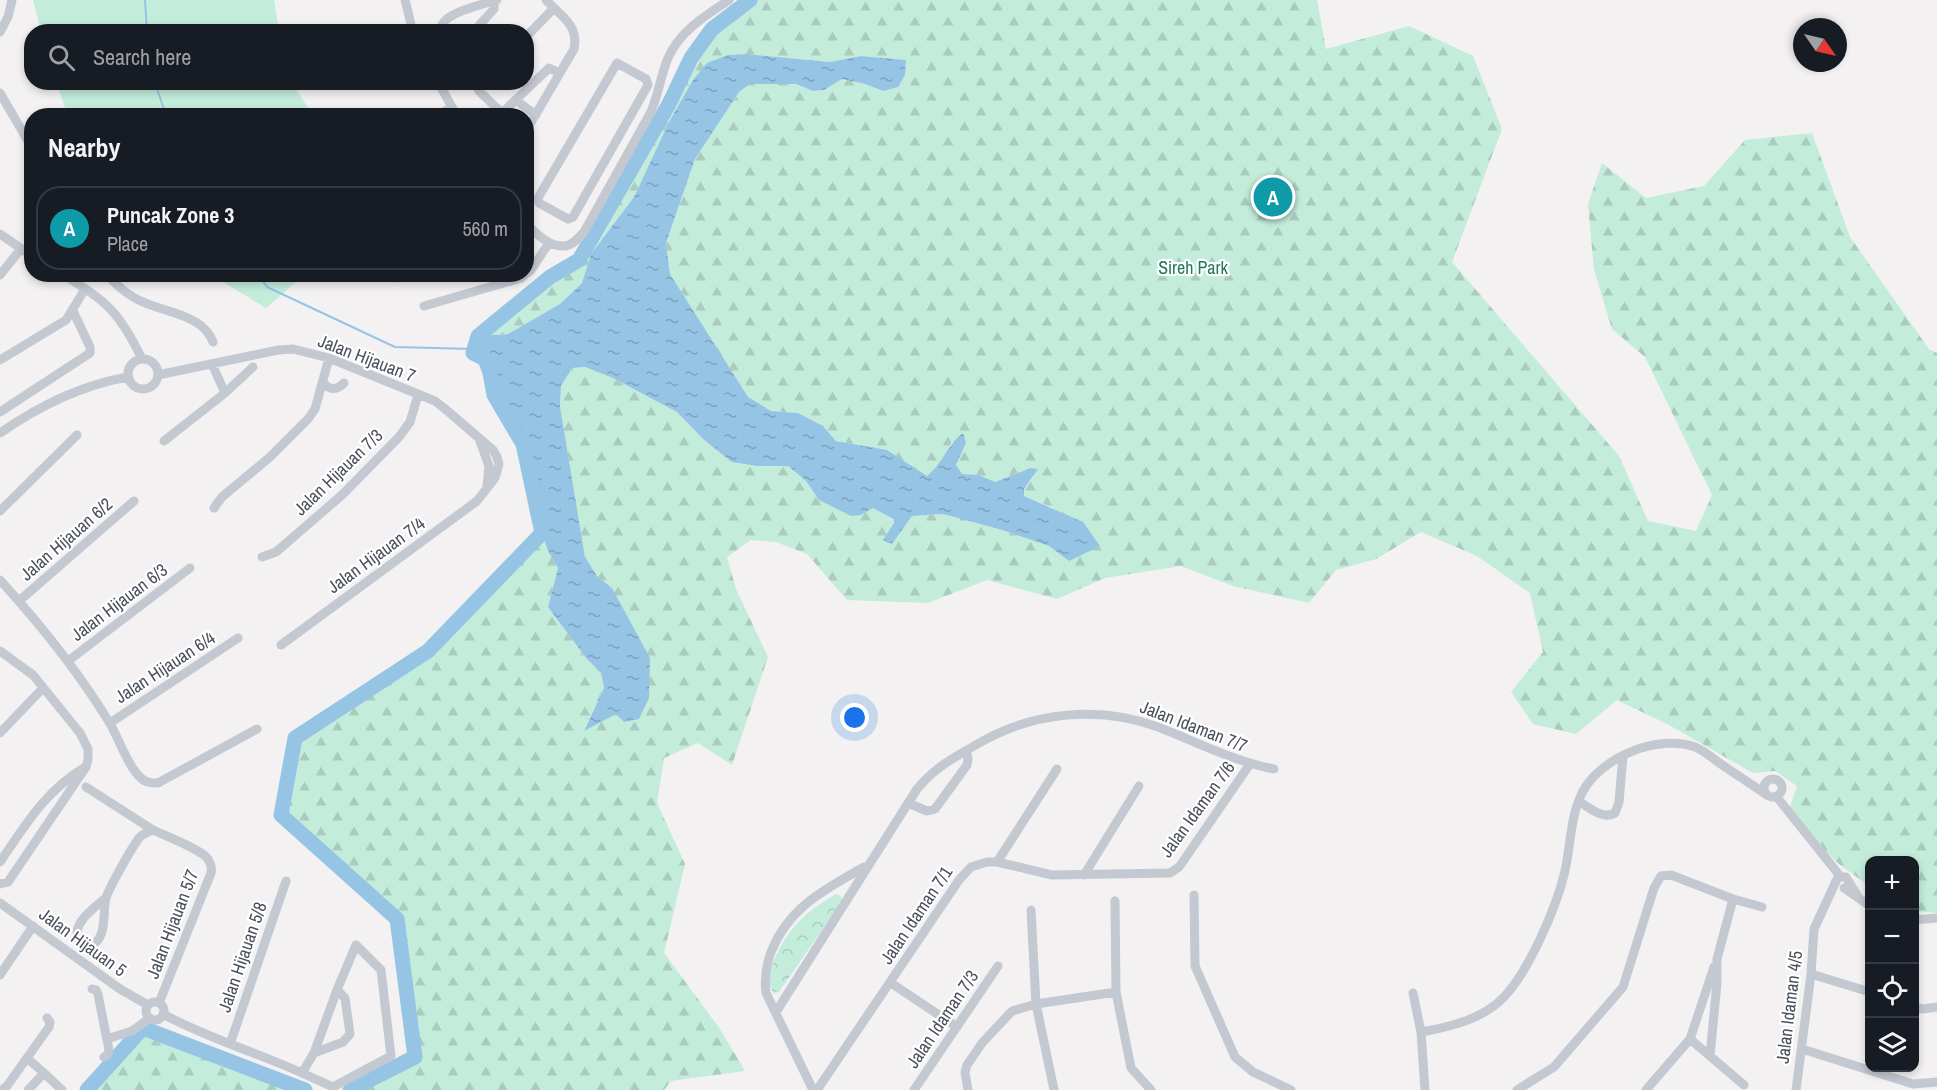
<!DOCTYPE html>
<meta charset="utf-8">
<style>
body{margin:0;font-family:"Archivo Narrow",sans-serif;background:#242831;color:#f1f3f6}
.controls{position:absolute;right:18px;bottom:18px;display:grid;overflow:hidden;border-radius:12px;box-shadow:0 3px 9px #0003}
.controls button{width:54px;height:54px;display:grid;place-items:center;padding:0;border:0;border-bottom:2px solid #363941;background:#171b24;color:#f1f3f6;font:30px sans-serif}
.compass{position:absolute;left:1793px;top:18px;width:54px;height:54px;border-radius:50%;background:#171b24;box-shadow:0 3px 9px #0003;rotate:124deg}
.you{position:absolute;left:855px;top:718px;width:21px;height:21px;margin:-15px;border:4px solid #fff;border-radius:50%;background:#1a73e8;box-shadow:0 0 0 9px #1a73e833}
.badge{display:grid;place-items:center;width:39px;height:39px;border-radius:50%;background:#97abe7;color:#fff;font-size:20px;font-weight:700}
.pin{position:absolute;translate:-50% -50%;border:3px solid #fff;box-shadow:0 2px 6px #0006}
.list{margin:0;padding:0;list-style:none}
h2{display:flex;justify-content:space-between;align-items:center;height:78px;margin:0;padding:0 24px;font-size:26px}
h2 small{font-size:20px;font-weight:400;color:#9ea1a6}
.list li{display:grid;grid-template-columns:39px 1fr auto;gap:18px;align-items:center;box-sizing:border-box;height:84px;margin:0 12px 12px;padding:0 12px;border:2px solid #363941;border-radius:24px}
.list b{display:block;font-size:22px;white-space:nowrap}
.list p{margin:0;font-size:20px;white-space:nowrap;color:#9ea1a6}
.list em{font-size:20px;font-style:normal;color:#9ea1a6}
.icon{flex:none;width:33px;height:33px;fill:none;stroke:currentColor;stroke-width:2;stroke-linecap:round;stroke-linejoin:round}
.map{position:relative;flex:none;width:1937px;height:1090px;overflow:hidden}
.search{position:absolute;background:#171b24;box-shadow:0 3px 9px #0003;left:24px;top:24px;width:510px;height:66px;display:flex;align-items:center;gap:15px;box-sizing:border-box;padding:0 21px;border-radius:24px;color:#9ea1a6;font-size:22px}
.panel{position:absolute;background:#171b24;box-shadow:0 3px 9px #0003;left:24px;top:108px;width:510px;height:174px;border-radius:24px}
.map>svg:first-child{display:block}
.grass{fill:#c4ecdb}
.forest{fill:url(#forest-firs)}
.park{fill:url(#park-crowns)}
.water{fill:url(#water-ripples)}
.lines{fill:none;stroke-linecap:round;stroke-linejoin:round}
.stream{stroke:#95c4e5;stroke-width:2}
.river{stroke:#95c4e5;stroke-width:15}
.minor{stroke:#c3c8d1;stroke-width:9}
.labels{text-anchor:middle;dominant-baseline:central;stroke-width:4.5;stroke-linejoin:round;paint-order:stroke}
.park-label{font-size:18px;fill:#20795e;stroke:#fff}
.street-label{font-size:18px;fill:#4a505d;stroke:#fff}
</style>
<div class="map">
<svg width="1937" height="1090" viewBox="0 0 1937 1090">
<defs>
<pattern id="forest-firs" width="22" height="20" patternUnits="userSpaceOnUse" patternTransform="scale(1.5)"><rect width="22" height="20" fill="#c4ecdb"/><path d="M5 1l3.5 6h-7zM16 11l3.5 6h-7z" fill="#aaccbe"/></pattern>
<pattern id="park-crowns" width="20" height="18" patternUnits="userSpaceOnUse" patternTransform="scale(1.5)"><rect width="20" height="18" fill="#c4ecdb"/><path d="M2 6a3 3 0 1 1 6 0M12 15a3 3 0 1 1 6 0" fill="none" stroke="#aaccbe"/></pattern>
<pattern id="water-ripples" width="26" height="14" patternUnits="userSpaceOnUse" patternTransform="scale(1.5)"><rect width="26" height="14" fill="#95c4e5"/><path d="M2 4q2-2 4 0t4 0M15 11q2-2 4 0t4 0" fill="none" stroke="#7ca2bd"/></pattern>
</defs>
<rect width="100%" height="100%" fill="#f3f1f1"/>
<path class="grass" d="M33,0H274L279,31H41Z
M56,83H292L313,115H68Z
M207,275L304,274V275L266,308L215,277Z"/>
<path class="forest" d="M750,0H1317L1326,49L1409,26L1473,56L1502,129L1452,262L1619,456L1648,521L1696,531L1712,495L1645,357L1612,329L1594,270L1588,204L1602,163L1646,198L1704,186L1745,140L1812,133L1850,237L1929,349L1937,353V913L1915,911L1914,860H1870L1869,886L1839,864L1809,836L1790,807L1797,786L1775,771L1753,773L1669,725L1617,700L1576,734L1533,724L1511,692L1543,652L1530,593L1477,556L1421,532L1376,559L1336,570L1309,603L1233,586L1181,566L1105,578L1057,599L987,580L928,603L847,600L807,554L776,542L751,540L727,557L736,589L768,657L732,765L698,743L664,758L657,803L685,864L664,953L720,1029L745,1071L671,1081L664,1090H350L415,1057L397,919L281,815L295,738L428,651L542,533L548,551L558,568L548,607L586,658L601,673L604,688L584,730L616,714L612,588L597,576L585,557L560,406L561,386L572,368L585,367L613,378L677,412L703,439L757,466H788L806,481L819,500L861,515L873,508C897,521 895,517 892,544L912,516L943,514L1002,530L1049,546L1069,561L1053,508L1024,496V489L1033,477L1031,468L995,482L979,475L962,474L956,465L966,443L952,442L939,465L927,476L859,445L836,441L823,426L798,413L771,411L747,397L670,274L666,243L695,159L739,92L750,84H796L813,91L824,90L842,79L865,84L883,91L905,75L906,60L861,56L830,62L747,54L669,122L634,197L591,254L582,283L560,304L508,334L478,336L550,277L579,260L669,104L691,58L712,29Z
M143,1028L305,1090H87Z"/>
<path class="park" d="M836,894L841,896L842,901L779,992L773,993L767,980C780,937 798,916 836,894Z"/>
<path class="water" d="M747,54L830,62L861,56L906,60L905,75L898,87L883,91L865,84L842,79L824,90L813,91L796,84H750L739,92L695,159L666,243L670,274L748,397L771,411L798,413L823,426L836,441L887,450L927,476C944,462 946,446 963,433L966,443L956,465L962,474L979,475L995,482L1031,468L1038,469L1024,489V496L1083,522L1100,546L1069,561L1049,546L1002,530L943,514L912,516L892,544L883,540L894,523L893,519L873,508L861,515L851,516L819,500L806,481L788,466H757L732,462L703,439L677,412L613,378L585,367L572,368L561,386L560,406L585,557L597,576L612,588L650,658L649,698L639,719L624,722L616,714L584,731L604,688L601,673L586,658L548,607L558,568L548,551L542,533L523,444L494,395L490,373L485,359L473,353L478,336L508,334L560,304L582,283L591,254L634,197L669,122L693,80L707,63L728,55Z"/>
<g class="lines">
<path class="stream" d="M145,0L147,32
M155,82L166,116
M258,274L267,287L395,347L474,349"/>
<path class="river" d="M87,1090L143,1028L305,1090
M350,1090L415,1057L397,919L281,815L295,738L428,651L542,533L523,444L494,395L490,373L485,359L473,353L478,336L550,277L579,260L669,104L691,58L712,29L750,0"/>
<path class="minor" d="M405,0L413,32
M0,32L8,17L12,0
M445,32L442,25C447,12 484,4 497,0
M473,32L494,9V2
M526,37L554,8
M617,63L646,79L648,85L573,217L568,219L539,203L538,198Z
M438,82L457,116
M483,82L478,89L479,91L502,113L549,68L560,73
M311,83L312,82
M0,93L32,148
M517,101L536,115
M437,116L452,107
M526,131L574,49C579,25 561,16 546,0
M526,223C535,233 550,247 564,246C572,246 579,238 584,232L651,112C658,95 661,75 668,58C680,31 705,16 729,0
M0,234L32,256
M62,274C106,301 119,311 142,359
M106,274C117,285 128,296 143,302C167,313 203,315 213,342
M391,274L397,278L403,274
M526,274L531,270L549,243
M0,275L20,250
M424,306L521,278L526,274
M128 374a15 15 0 1 1 30 0a15 15 0 1 1-30 0Z
M0,360L66,320L85,289
M212,364L225,393
M158,375L278,350L293,349L329,358L435,401L444,408L493,450L497,457L499,464L495,478L477,501L281,645
M323,383C330,390 336,391 344,383
M0,412L90,353V347L73,311
M0,433C39,406 81,385 128,377
M164,441L225,393L253,367
M480,441L489,466L487,486
M214,508L222,497L270,457L308,419L315,409L329,358
M0,511L77,435
M262,557L276,552L342,495L399,437L410,422L418,395
M0,580C40,624 78,671 109,722C119,738 128,767 141,778C146,783 152,783 158,783L257,729
M19,601L134,501
M0,651L33,675L80,733L88,749V760L86,767L8,882L0,884
M68,661L190,568
M110,723L238,638
M0,733L43,688
M1764 788a9 9 0 1 1 18 0a9 9 0 1 1-18 0Z
M86,787L153,830
M1776,796L1840,876
M1580,802C1590,808 1603,820 1615,813L1619,802L1623,756
M908,803L927,811L935,809L967,765L968,758L966,751
M0,862C24,827 46,790 84,768
M997,862L1057,769
M1084,875L1139,786
M1844,888L1870,906
M1194,895L1195,966L1235,1057L1253,1072L1291,1090
M106,898C94,908 66,927 82,944L91,946C108,937 102,914 106,898C109,888 133,845 140,837C144,833 148,832 153,830C164,835 202,850 208,859C211,864 212,868 211,873L159,1003
M1115,901L1116,992L1131,1068L1151,1090
M0,903L120,989L148,1005
M1031,910L1036,1004L1054,1090
M1914,920L1937,918
M1811,974L1870,992
M0,975L33,926
M891,983L957,1027
M92,989L96,990L98,994L109,1050L108,1054L104,1057
M1413,993L1421,1032L1425,1090
M146 1011a9 9 0 1 1 18 0a9 9 0 1 1-18 0Z
M1914,1007L1923,1009L1937,1007
M776,1012L917,789C936,766 954,758 979,743C1033,712 1099,705 1158,727C1197,742 1233,761 1274,769
M163,1014C207,1038 256,1052 302,1073L314,1053L337,990L356,945L381,970L391,1056L333,1087L302,1073
M1421,1032C1450,1027 1483,1019 1504,997C1529,971 1557,906 1565,871C1571,844 1570,816 1583,791C1602,757 1657,734 1695,747C1703,750 1711,757 1718,762C1734,773 1751,784 1767,795
M107,1039L132,1031L150,1018
M1690,1039L1744,1085
M230,1044L286,881
M1802,1049L1913,1084L1937,1082
M314,1053L343,1042L350,1034L345,998L337,990
M1710,1056L1717,983V959L1733,899
M27,1058L44,1073L28,1090
M44,1073L62,1090
M2,1090L7,1086L49,1027L50,1022L47,1018
M813,1090L766,993C764,978 766,966 771,952C789,907 824,890 864,867
M817,1090L959,880L971,867L987,862H997L1052,875L1170,873L1179,867L1186,857L1250,764
M914,1090L998,966
M968,1090L965,1072L967,1065L982,1043L1012,1011L1036,1004L1116,992
M1517,1090L1554,1067L1623,987L1654,888L1661,876L1671,875L1733,899L1762,907
M1646,1090L1690,1039L1714,967
M1796,1090L1811,974L1814,929L1838,877H1846L1859,898"/>
</g>
<g class="labels">
<g class="park-label">
<text x="1193" y="267">Sireh Park</text>
</g>
<g class="street-label">
<text transform="translate(367 358) rotate(21)">Jalan Hijauan 7</text>
<text transform="translate(338 472) rotate(-44)">Jalan Hijauan 7/3</text>
<text transform="translate(66 539) rotate(-41)">Jalan Hijauan 6/2</text>
<text transform="translate(376 555) rotate(-36)">Jalan Hijauan 7/4</text>
<text transform="translate(119 602) rotate(-37)">Jalan Hijauan 6/3</text>
<text transform="translate(165 667) rotate(-33)">Jalan Hijauan 6/4</text>
<text transform="translate(1194 726) rotate(21)">Jalan Idaman 7/7</text>
<text transform="translate(1197 809) rotate(-54)">Jalan Idaman 7/6</text>
<text transform="translate(916 915) rotate(-56)">Jalan Idaman 7/1</text>
<text transform="translate(172 924) rotate(-69)">Jalan Hijauan 5/7</text>
<text transform="translate(83 942) rotate(36)">Jalan Hijauan 5</text>
<text transform="translate(242 957) rotate(-71)">Jalan Hijauan 5/8</text>
<text transform="translate(1789 1007) rotate(-83)">Jalan Idaman 4/5</text>
<text transform="translate(942 1019) rotate(-56)">Jalan Idaman 7/3</text>
</g>
</g>
</svg>
<div class="controls">
<button>+</button>
<button>−</button>
<button><svg class="icon" aria-label="locate" viewBox="0 0 24 24"><circle cx="12" cy="12" r="6"/><path d="M12 2v4M12 18v4M2 12h4M18 12h4"/></svg></button>
<button><svg class="icon" aria-label="layers" viewBox="0 0 24 24"><path d="M12 4l9 5-9 5-9-5zM3 14l9 5 9-5"/></svg></button>
</div>
<svg class="compass" viewBox="-18 -18 36 36"><path d="M0-13l5 13h-10z" fill="#e53935"/><path d="M0 13l5-13h-10z" fill="#9ea1a6"/></svg>
<div class="you"></div>
<div class="pin badge" style="left:1273px;top:197px;background:#0f9aa8">A</div>
<div class="search"><svg class="icon" aria-label="search" viewBox="0 0 24 24"><circle cx="10" cy="10" r="6"/><path d="M15 15l6 6"/></svg>Search here</div>
<section class="panel">
<h2>Nearby<small></small></h2>
<ul class="list">
<li><span class="badge" style="background:#0f9aa8">A</span><div><b>Puncak Zone 3</b><p>Place</p></div><em>560 m</em></li>
</ul>
</section>
</div>
